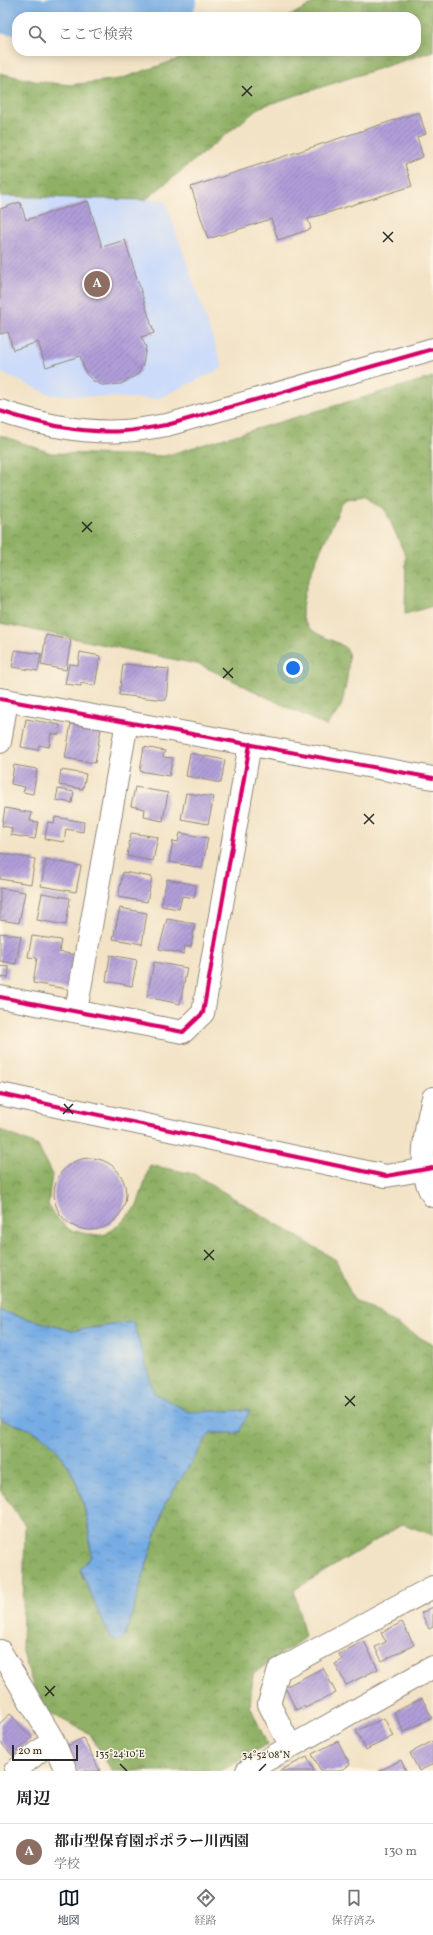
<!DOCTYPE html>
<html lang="ja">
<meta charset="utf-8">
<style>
body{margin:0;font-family:Vollkorn,"Noto Serif JP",serif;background:#f2f2f2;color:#202124}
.scale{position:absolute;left:12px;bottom:10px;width:66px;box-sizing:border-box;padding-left:4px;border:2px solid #2b2b2b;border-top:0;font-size:11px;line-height:14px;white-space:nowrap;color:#2b2b2b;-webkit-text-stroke:3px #fcf5e5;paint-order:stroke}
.you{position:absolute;left:293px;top:668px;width:14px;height:14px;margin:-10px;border:3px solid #fff;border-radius:50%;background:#1a73e8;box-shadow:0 0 0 6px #1a73e833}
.badge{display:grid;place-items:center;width:26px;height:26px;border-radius:50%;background:#111827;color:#fff;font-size:13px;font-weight:700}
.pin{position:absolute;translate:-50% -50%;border:2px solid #fff;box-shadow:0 1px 4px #0006}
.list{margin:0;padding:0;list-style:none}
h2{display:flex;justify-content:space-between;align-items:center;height:52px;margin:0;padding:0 16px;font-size:17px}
h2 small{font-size:13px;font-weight:400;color:#757577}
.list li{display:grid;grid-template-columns:26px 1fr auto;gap:12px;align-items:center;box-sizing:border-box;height:56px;padding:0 16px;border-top:1px solid #e0e0e0}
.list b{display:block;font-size:15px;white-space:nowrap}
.list p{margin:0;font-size:13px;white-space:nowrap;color:#757577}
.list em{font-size:13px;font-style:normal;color:#757577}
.icon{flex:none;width:22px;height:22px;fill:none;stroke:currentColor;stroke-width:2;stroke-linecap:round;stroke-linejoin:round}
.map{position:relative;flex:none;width:433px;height:1771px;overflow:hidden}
.search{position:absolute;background:#fff;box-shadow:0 2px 10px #0003;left:12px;right:12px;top:12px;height:44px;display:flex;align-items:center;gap:10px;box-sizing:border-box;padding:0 14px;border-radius:16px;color:#757577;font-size:15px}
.sheet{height:108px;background:#fff}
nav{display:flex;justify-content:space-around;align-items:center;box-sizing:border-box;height:56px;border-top:1px solid #e0e0e0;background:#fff;font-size:11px;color:#757577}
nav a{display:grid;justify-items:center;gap:2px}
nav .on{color:#111827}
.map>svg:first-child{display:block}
.built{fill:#ccdbf9}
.forest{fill:url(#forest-crowns);stroke:#5d6e48}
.water{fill:url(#water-ripples);stroke:#506c88}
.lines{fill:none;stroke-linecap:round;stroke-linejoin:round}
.river{stroke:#76ace4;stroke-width:39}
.building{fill:url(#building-hatch)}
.street-casing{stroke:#8f8778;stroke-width:24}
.secondary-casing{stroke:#8f8778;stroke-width:24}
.street{stroke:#fff;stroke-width:22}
.secondary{stroke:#fff;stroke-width:22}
.cycleway-casing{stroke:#fcf5e5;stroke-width:6}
.cycleway{stroke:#d6006c;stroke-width:4}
.ticks{fill:none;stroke:#2b2b2b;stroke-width:1.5}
.ticks-label{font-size:10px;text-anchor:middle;fill:#2b2b2b;stroke:#fcf5e5;stroke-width:3;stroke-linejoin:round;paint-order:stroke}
</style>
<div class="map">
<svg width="433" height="1771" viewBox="0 0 433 1771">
<defs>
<pattern id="forest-crowns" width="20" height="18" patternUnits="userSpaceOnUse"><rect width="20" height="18" fill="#8fb065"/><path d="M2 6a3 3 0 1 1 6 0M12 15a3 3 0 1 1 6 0" fill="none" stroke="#758f53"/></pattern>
<pattern id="water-ripples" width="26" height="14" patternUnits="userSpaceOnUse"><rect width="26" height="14" fill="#76ace4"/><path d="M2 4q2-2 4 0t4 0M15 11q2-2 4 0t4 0" fill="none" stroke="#618cb9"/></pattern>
<pattern id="building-hatch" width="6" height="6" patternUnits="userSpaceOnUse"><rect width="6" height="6" fill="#b09ed9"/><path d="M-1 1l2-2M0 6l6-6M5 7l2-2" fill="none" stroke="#8f81b0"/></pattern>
</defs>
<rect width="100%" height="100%" fill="#fcf5e5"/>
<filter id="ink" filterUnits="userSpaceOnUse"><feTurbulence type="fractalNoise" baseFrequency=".025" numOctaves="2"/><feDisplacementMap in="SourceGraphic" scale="8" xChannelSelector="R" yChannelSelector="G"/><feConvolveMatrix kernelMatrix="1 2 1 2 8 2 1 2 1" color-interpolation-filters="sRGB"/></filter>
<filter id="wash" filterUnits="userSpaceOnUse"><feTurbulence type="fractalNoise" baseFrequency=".012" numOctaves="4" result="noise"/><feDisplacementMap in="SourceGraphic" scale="16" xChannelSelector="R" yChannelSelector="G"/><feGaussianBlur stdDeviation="0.9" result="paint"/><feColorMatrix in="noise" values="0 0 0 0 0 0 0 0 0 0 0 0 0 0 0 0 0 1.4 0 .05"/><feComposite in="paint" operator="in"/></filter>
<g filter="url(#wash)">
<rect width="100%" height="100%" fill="#f3e3c6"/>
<path class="built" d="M0,196L165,200L223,368L157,399L51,395L0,372Z"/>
<path class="forest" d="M319,0H433V51L260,107L145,200L0,196V73L34,81L70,85L120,79L202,51H416V17H288Z
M433,377V606L405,614L406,557L385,509L364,497L347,500L341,506C329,534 303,580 302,611C302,637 339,638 347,650C352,657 344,698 341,706C338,713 331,720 326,726L201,665L0,623V435L51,453L164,456Z
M0,1130L38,1146L52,1175L48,1205L58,1219L70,1230L96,1236L106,1234L120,1224L137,1206L150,1165L194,1174L336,1260L353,1299L433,1345V1535L403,1524L294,1590L305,1637L253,1674L250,1706L267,1744L221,1771H112L90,1734L48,1712L35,1692L22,1650L25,1525L0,1490V1419C15,1425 35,1429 47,1440C78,1466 89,1518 91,1557L80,1570L83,1578L125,1637L165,1504L210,1433H239L249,1410L189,1412L154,1393L133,1322L72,1331L0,1311Z"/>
<path class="water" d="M0,1311L72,1331L133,1322L154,1393L189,1412L250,1410L239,1433H210L165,1504L125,1637L118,1641L110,1638L80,1569L91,1557C90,1518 78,1466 47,1440C35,1429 15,1425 0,1419Z"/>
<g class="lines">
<path class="river" d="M0,14L36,17
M51,17L177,0"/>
</g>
<g id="blocks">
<path class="building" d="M419,112L426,134L417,137L423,157L405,164L412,186L308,219L311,229L278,240L271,219L208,239L191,187Z
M88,201L102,247L125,240L154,333L141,337L146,347L143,364L138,374L121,384L102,385L93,381L86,374L80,356L46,367L38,342L13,350L8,332L0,334V209L20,202L26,220Z
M46,635L71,640L66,670L41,665Z
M15,650L41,654L38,671L12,667Z
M80,652L100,656L95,686L81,683V686L65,684L69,664L78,665Z
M123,664L169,669L166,700L119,695Z
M26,719L60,725L59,735L51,733L49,747L39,745L38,750L21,747Z
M71,724L101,729L95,763L65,758Z
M144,747L165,751L163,757L173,758L169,776L140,771Z
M190,753L225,760L221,783L186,776Z
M14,765L37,769L33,794L23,792L25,787L11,784Z
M61,770L86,774L83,789L59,785Z
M135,787L168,793L163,821L144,817L145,809L131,806Z
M58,789L74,792L72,803L56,800Z
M186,793L214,797L208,824L181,819Z
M5,808L32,813L30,821L38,822L35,839L11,835L12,828L2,826Z
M55,817L84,822L83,832L66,829L64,842L45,839L48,822L54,823Z
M131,833L158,837L153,861L127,856Z
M180,833L208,838L202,868L169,862L173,841L178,842Z
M0,853L35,859L31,884L0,879Z
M46,860L81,866L76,892L41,886Z
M123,872L152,877L147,902L118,897Z
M167,879L196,885L194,898L182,896L179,909L161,906Z
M0,888L25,892L19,923L0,920Z
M42,893L70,898L66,925L37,920Z
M120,908L147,913L142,944L113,939Z
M167,919L195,924L191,947L185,946L184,954L159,949Z
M0,933L21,936L16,964L0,961Z
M32,936L61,940L59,952L78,955L72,990L33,983L37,958L28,957Z
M110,955L137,960L132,986L106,981Z
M154,962L187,968L180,1004L147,997Z
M0,966L9,967L8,978L0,977Z
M54 1194a36 36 0 1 1 72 0a36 36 0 1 1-72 0Z
M433,1607V1627L429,1629L421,1613Z
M402,1622L414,1645L382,1661L375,1647L386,1642L381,1633Z
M364,1641L378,1669L346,1685L335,1664L342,1660L339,1654Z
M323,1668L336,1693L305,1708L304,1706L296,1710L285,1687Z
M422,1698L432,1718L404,1732L394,1712Z
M10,1714L32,1738L13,1756L0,1742V1723Z
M384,1718L393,1736L366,1750L356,1731Z
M83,1738L100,1771H77L65,1747Z
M338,1741L350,1765L339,1771H321L312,1754Z
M433,1741V1764L419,1771L410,1753Z
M307,1757L314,1771H279Z
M401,1760L406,1771H379Z"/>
</g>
</g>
<g filter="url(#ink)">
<use href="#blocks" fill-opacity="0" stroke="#8f8778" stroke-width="1"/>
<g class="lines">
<g class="street-casing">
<path id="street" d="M0,699L433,778
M0,742L7,700
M0,997L183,1032L203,1013L250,744
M76,1011L127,722
M0,1094L386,1176L433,1168
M0,1651L53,1740L66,1771
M290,1745L269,1704L279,1670L433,1587
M15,1771L53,1740
M247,1771L433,1667"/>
</g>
<g class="secondary-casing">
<path id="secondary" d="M0,411C39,424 82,434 124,431C139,430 153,427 167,425L433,349
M433,1098C426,1126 416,1170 433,1196"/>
</g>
<use href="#street" class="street"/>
<use href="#secondary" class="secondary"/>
<g class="cycleway-casing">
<path id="cycleway" d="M0,411C39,424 82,434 124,431C139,430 153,427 167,425L433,349
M0,699L433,778
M0,997L183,1032L203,1013L250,744
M0,1094L386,1176L433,1168"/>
</g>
<use href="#cycleway" class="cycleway"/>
</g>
</g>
<path class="ticks" d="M242,86L252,96M242,96L252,86M383,232L393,242M383,242L393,232M82,522L92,532M82,532L92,522M223,668L233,678M223,678L233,668M364,814L374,824M364,824L374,814M64,1104L73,1114M63,1114L73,1104M204,1250L214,1260M204,1260L214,1250M345,1396L355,1406M345,1406L355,1396M45,1686L54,1696M45,1696L55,1686M120,1764L127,1771M259,1771L266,1764"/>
<g class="ticks-label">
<text x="120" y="1757">135°24'10"E</text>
<text x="266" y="1758">34°52'08"N</text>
</g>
</svg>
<div class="scale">20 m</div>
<div class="you"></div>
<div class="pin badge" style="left:97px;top:284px;background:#8d6e63">A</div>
<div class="search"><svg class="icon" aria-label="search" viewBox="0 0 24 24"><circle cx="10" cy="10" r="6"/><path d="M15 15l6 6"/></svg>ここで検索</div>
</div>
<section class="sheet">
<h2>周辺<small></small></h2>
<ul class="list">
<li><span class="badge" style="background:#8d6e63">A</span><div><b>都市型保育園ポポラー川西園</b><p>学校</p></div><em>130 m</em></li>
</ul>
</section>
<nav>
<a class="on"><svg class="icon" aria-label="map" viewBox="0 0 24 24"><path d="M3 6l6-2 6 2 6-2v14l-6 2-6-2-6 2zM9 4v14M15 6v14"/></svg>地図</a>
<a><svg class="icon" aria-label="directions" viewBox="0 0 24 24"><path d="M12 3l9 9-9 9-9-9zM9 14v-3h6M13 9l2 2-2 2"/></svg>経路</a>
<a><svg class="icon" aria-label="saved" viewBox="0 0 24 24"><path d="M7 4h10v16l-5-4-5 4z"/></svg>保存済み</a>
</nav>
